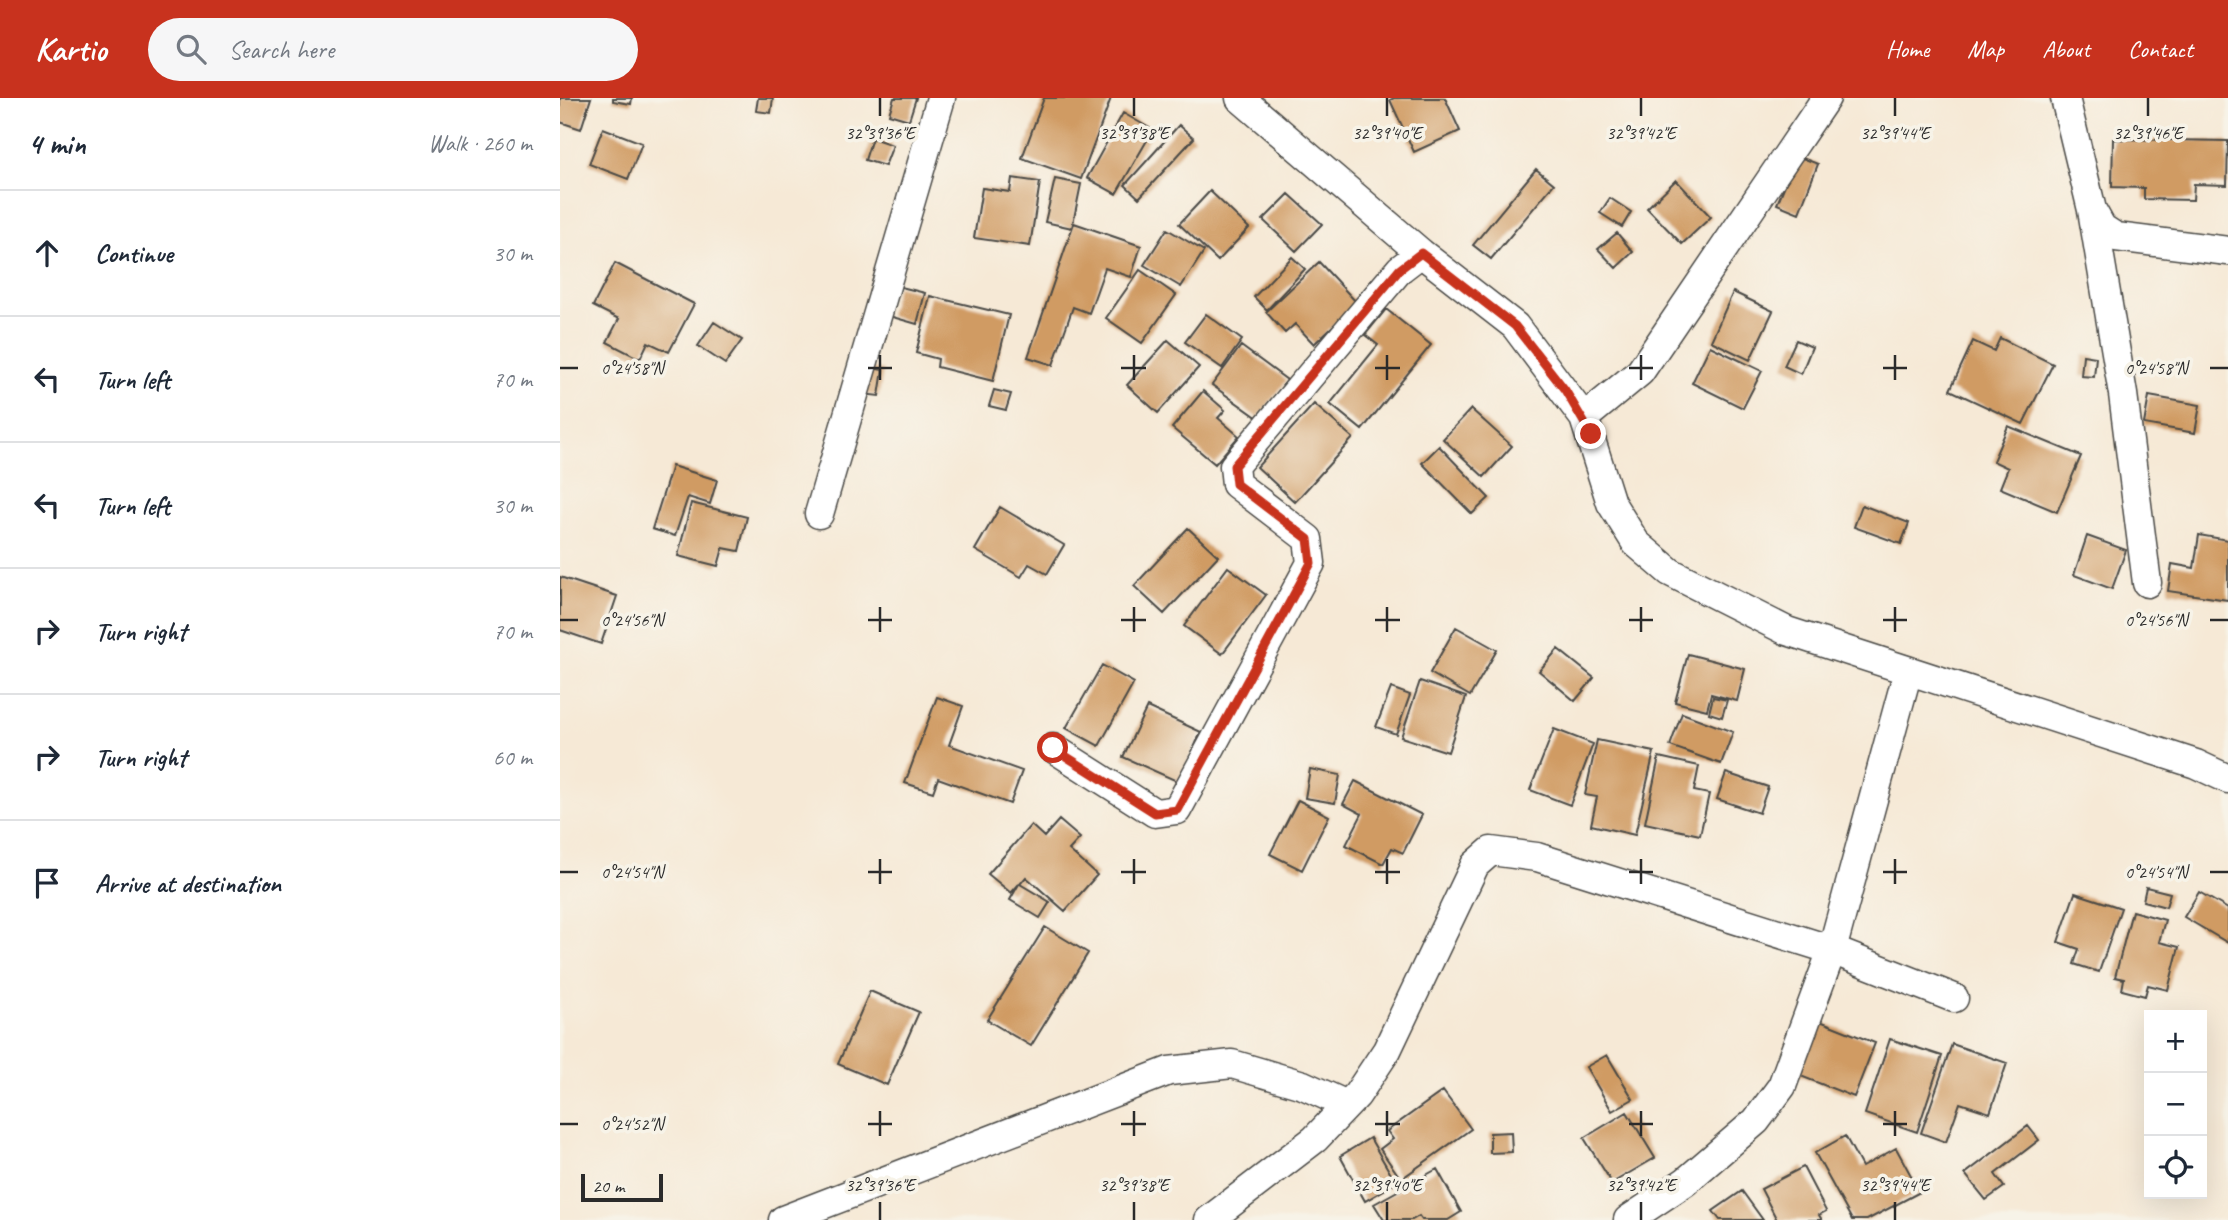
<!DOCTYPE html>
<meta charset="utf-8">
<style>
body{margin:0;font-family:Caveat,sans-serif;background:#f6f6f7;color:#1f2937}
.controls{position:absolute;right:21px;bottom:21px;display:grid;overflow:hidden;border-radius:0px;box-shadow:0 7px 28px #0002}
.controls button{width:63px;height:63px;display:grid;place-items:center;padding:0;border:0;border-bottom:2px solid #e0e1e3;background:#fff;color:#1f2937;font:35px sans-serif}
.scale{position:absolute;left:21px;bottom:18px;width:82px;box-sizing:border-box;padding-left:7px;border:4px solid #2b2b2b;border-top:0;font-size:19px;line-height:24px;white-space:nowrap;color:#2b2b2b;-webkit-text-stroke:5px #f7f3e8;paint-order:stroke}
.stop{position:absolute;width:21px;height:21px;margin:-16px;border:5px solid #c8321e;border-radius:50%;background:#fff}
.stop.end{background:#c8321e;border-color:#fff;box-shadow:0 2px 7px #0008}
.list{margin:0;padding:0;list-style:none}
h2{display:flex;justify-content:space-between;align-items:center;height:91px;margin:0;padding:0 28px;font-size:30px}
h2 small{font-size:23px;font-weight:400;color:#747a83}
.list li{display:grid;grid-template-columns:46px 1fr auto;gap:21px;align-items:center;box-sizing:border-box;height:126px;padding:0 28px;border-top:2px solid #e0e1e3}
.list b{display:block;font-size:26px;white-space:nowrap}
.list em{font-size:23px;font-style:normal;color:#747a83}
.icon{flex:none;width:38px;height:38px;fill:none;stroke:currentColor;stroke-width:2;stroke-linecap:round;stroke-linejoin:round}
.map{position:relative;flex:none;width:1668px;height:1122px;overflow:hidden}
header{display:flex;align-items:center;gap:42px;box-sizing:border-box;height:98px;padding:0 35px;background:#c8321e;color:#fff}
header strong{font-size:33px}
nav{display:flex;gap:38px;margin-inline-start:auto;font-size:24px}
.search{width:490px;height:63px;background:#f6f6f7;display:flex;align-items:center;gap:18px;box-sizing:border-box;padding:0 24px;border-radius:38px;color:#747a83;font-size:26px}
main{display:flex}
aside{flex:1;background:#fff}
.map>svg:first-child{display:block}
.building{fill:#d09b63}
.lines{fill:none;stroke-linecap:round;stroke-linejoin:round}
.minor-casing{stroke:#494845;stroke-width:31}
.minor{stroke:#fff;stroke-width:28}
.route{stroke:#c8321e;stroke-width:9}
.ticks{fill:none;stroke:#2b2b2b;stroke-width:2.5}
.ticks-label{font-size:18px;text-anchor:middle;fill:#2b2b2b;stroke:#f7f3e8;stroke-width:7;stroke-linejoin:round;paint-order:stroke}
</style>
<header>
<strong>Kartio</strong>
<div class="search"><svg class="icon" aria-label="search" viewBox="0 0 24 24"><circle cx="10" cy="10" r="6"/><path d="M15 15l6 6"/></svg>Search here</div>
<nav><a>Home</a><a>Map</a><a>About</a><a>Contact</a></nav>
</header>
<main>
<aside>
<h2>4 min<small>Walk · 260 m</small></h2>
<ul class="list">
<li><svg class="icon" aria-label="ahead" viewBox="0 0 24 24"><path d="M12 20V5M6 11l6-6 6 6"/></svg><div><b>Continue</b></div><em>30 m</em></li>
<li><svg class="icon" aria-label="left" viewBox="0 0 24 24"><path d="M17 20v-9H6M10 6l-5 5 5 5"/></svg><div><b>Turn left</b></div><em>70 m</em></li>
<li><svg class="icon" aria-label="left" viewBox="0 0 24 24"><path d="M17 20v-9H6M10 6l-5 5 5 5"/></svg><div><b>Turn left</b></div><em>30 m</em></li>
<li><svg class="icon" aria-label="right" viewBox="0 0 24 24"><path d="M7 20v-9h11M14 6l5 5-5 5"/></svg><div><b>Turn right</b></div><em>70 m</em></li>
<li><svg class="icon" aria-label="right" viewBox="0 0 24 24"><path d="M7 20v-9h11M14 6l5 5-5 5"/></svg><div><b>Turn right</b></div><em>60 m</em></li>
<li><svg class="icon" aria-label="arrive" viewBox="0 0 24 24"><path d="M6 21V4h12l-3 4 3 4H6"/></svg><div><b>Arrive at destination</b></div></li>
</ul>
</aside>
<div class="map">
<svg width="1668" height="1122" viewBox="0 0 1668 1122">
<rect width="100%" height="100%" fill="#f7f3e8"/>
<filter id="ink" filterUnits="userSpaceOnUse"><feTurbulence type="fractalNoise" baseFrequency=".0143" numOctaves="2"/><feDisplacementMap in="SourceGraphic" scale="14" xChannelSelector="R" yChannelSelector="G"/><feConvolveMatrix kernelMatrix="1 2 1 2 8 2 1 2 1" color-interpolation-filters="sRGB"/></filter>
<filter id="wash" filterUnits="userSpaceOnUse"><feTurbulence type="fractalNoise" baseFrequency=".00686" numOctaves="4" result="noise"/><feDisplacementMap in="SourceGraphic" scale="28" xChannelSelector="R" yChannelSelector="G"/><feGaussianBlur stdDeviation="1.57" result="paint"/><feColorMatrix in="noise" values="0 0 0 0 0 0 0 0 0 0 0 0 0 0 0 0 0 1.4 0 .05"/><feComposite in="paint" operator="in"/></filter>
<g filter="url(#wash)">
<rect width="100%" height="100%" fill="#f6e9d6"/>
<g id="blocks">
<path class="building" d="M0,0H31L21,31L0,24Z
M53,0H72L71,6L53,3Z
M198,0H213L211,15L196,13Z
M334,0H356L349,22L329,16Z
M484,0H551L521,81L462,60Z
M834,0H885L900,33L854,54L830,2Z
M563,15L593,32L556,96L527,80Z
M619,27L634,40L579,100L565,87Z
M43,30L82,45L68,81L29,66Z
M312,40L333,47L325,68L305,62Z
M1553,41L1668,43L1667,87L1634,86L1633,102L1584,101V90L1552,89Z
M1237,58L1258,66L1239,115L1217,106Z
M976,71L994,86L931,161L913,147Z
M452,80L480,84L470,148L414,140L422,90L450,94Z
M495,81L521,86L512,130L485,124Z
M1116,82L1151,119L1122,146L1087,110Z
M650,93L689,130L658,163L619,126Z
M729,96L762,126L736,153L703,122Z
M1050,100L1071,114L1062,129L1040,115Z
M514,125L581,148L571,179L545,170L529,215L513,209L493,267L468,259Z
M607,131L644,153L621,189L584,167Z
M1057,135L1073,154L1056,170L1038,151Z
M732,159L745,171L707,212L694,199Z
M759,164L797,205L754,246L735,226L725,235L706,214Z
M55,165L134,206L109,254L88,244L80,261L47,244L59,221L33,208Z
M580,172L616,197L582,245L546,220Z
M337,188L365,195L357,226L329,218Z
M1173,194L1213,213L1190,262L1151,243Z
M370,198L449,217L433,283L377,269L378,261L356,255Z
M826,211L871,247L802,332L770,306L818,247L805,237Z
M646,216L682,242L662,270L625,244Z
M154,224L182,242L165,266L138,248Z
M1440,240L1493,266L1463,326L1390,292L1413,243L1434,253Z
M608,242L639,269L598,315L567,287Z
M1236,242L1252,249L1241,276L1224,268Z
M681,248L727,282L698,320L652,287Z
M1150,248L1202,273L1183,310L1132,285Z
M1523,257L1536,259L1534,279L1521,278Z
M306,269L323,272L319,298L302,296Z
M434,292L451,296L446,312L429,308Z
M643,293L665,312L658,320L679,338L655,366L612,330Z
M1589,298L1640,307L1635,335L1584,326Z
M754,306L793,340L735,404L697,369Z
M911,311L952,348L924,379L883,341Z
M1448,328L1521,358L1497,414L1440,390L1448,370L1433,363Z
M879,348L929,400L912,416L862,365Z
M112,368L157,382L150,406L128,399L115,438L92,431Z
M131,405L187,419L179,453L163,450L158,468L118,458Z
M1302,407L1349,425L1341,446L1294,429Z
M440,409L504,447L487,476L469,466L461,479L415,452Z
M628,430L658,458L604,516L574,488Z
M1639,437L1668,442V502L1608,493L1612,466L1634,470Z
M1527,438L1566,452L1552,491L1514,477Z
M668,469L706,497L662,556L624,528Z
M0,479L57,498L41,546L0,532Z
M896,529L937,552L910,598L870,575Z
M998,551L1034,580L1015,603L979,573Z
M1128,556L1185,571L1177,603L1151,596L1147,612L1115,604Z
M542,567L574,585L539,648L506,630Z
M860,583L906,599L888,654L841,639Z
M831,590L850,597L836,636L816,629Z
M377,599L403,608L389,647L462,673L450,706L378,680L373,694L345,685Z
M1153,599L1167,602L1162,619L1149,615Z
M587,609L641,634L619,684L563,659Z
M1122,615L1173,634L1161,666L1110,648Z
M994,631L1033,646L1010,707L970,692Z
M1037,642L1094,654L1075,737L1031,727L1037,699L1025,697Z
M1099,659L1139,668L1134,693L1149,696L1140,737L1085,725Z
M750,671L780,677L775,705L745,700Z
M1166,675L1208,689L1199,715L1157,701Z
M795,683L862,717L843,755L832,750L823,766L786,747L802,716L783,706Z
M738,702L769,718L742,772L710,756Z
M499,722L520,740L509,752L537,777L505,813L466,779L460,786L490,804L480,820L450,802L459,786L451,795L428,776L471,727L484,739Z
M1586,789L1610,795L1606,809L1583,803Z
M1639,794L1668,811V845L1624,819Z
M1515,795L1561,810L1539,874L1514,866L1519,851L1498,844Z
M1572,813L1605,822L1599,844L1619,849L1608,892L1588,887L1585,898L1562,892L1564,881L1555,879Z
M485,829L528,855L471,948L427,922Z
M310,893L359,914L327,987L278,966Z
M1260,923L1315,945L1294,999L1238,977Z
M1330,941L1382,958L1357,1034L1305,1016Z
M1392,946L1447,965L1430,1015L1400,1005L1386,1044L1361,1035Z
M1047,957L1073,1001L1052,1013L1026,969Z
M883,993L911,1031L841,1081L820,1051L833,1041L827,1033Z
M1067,1014L1095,1060L1052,1085L1024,1040Z
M1468,1028L1479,1042L1435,1076L1444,1089L1426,1102L1405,1076Z
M951,1034L952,1054L930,1055V1035Z
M1285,1038L1302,1069L1336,1050L1360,1094L1307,1122H1292L1255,1055Z
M810,1040L836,1085L805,1103L780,1058Z
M1243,1069L1266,1113L1259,1117L1262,1122H1217L1201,1091Z
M877,1071L901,1114L888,1122H862L859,1118L852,1122H824L814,1106Z
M1182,1093L1203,1122H1160L1153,1113Z"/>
</g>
</g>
<g filter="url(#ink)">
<use href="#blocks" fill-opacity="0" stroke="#494845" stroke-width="2"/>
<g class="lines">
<g class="minor-casing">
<path id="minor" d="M680,0L861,155L955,228L1024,320L1051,405L1076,445L1110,474L1227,533L1636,666L1668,681
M1505,0L1532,112L1542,130L1556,139L1668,153
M1532,112L1563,296L1587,485
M1024,320L1080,274L1266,0
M259,416L381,0
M493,650L595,715L617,712L751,465L748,441L676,386L674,368L840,171L861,155
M223,1122L609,973L672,966L743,987L787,1007
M649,1122L755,1041L797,997L827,952L915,767L931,753L977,759L1272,852L1394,900
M1068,1122L1125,1084L1196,1023L1222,988L1272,852L1348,573"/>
</g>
<use href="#minor" class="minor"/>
</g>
</g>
<g class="lines" filter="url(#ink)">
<path class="route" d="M493,650L595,715L617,712L751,465L748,441L676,386L674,368L840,171L861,155L955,228L1005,292L1031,336"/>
</g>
<path class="ticks" d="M320,0V18M574,0V18M827,0V18M1081,0V18M1335,0V18M1588,0V18M320,257V282M574,257V282M827,257V282M1081,257V282M1335,257V282M0,270H18M308,270H332M561,270H586M815,270H840M1069,270H1093M1323,270H1347M1650,270H1668M320,509V534M574,509V534M827,509V534M1081,509V534M1335,509V534M0,522H18M308,522H332M561,522H586M815,522H840M1069,522H1093M1323,522H1347M1650,522H1668M320,761V786M574,761V786M827,761V786M1081,761V786M1335,761V786M0,774H18M308,774H332M561,774H586M815,774H840M1069,774H1093M1323,774H1347M1650,774H1668M320,1013V1038M574,1013V1038M827,1013V1038M1081,1013V1038M1335,1013V1038M0,1026H18M308,1026H332M561,1026H586M815,1026H840M1069,1026H1093M1323,1026H1347M320,1104V1122M574,1104V1122M827,1104V1122M1081,1104V1122M1335,1104V1122"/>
<g class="ticks-label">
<text x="320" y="41">32°39'36"E</text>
<text x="574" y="41">32°39'38"E</text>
<text x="827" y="41">32°39'40"E</text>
<text x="1081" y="41">32°39'42"E</text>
<text x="1335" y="41">32°39'44"E</text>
<text x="1588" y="41">32°39'46"E</text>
<text x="72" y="276">0°24'58"N</text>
<text x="1596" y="276">0°24'58"N</text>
<text x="72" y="528">0°24'56"N</text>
<text x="1596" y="528">0°24'56"N</text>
<text x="72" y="780">0°24'54"N</text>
<text x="1596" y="780">0°24'54"N</text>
<text x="72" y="1032">0°24'52"N</text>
<text x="320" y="1093">32°39'36"E</text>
<text x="574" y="1093">32°39'38"E</text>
<text x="827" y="1093">32°39'40"E</text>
<text x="1081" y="1093">32°39'42"E</text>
<text x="1335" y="1093">32°39'44"E</text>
</g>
</svg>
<div class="controls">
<button>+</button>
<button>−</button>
<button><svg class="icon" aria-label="locate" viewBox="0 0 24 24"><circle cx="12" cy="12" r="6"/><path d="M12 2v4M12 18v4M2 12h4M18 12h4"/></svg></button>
</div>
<div class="scale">20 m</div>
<div class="stop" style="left:493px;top:650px"></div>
<div class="stop end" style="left:1031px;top:336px"></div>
</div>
</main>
